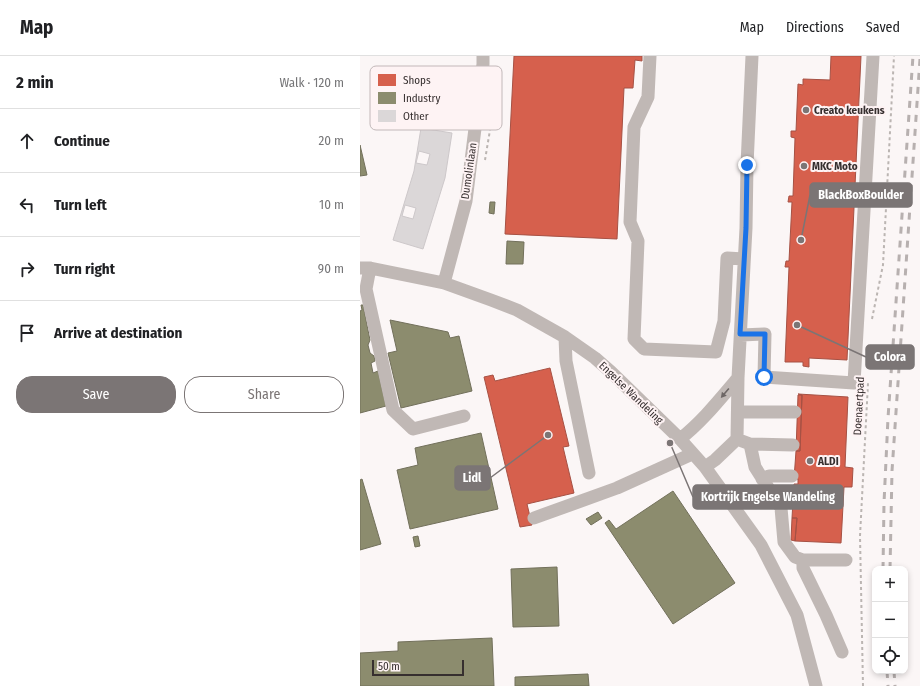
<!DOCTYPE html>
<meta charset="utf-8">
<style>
body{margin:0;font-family:"Fira Sans Condensed",sans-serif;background:#f2f2f2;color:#202124}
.controls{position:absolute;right:12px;bottom:12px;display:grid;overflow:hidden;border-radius:8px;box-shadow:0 2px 6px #0003}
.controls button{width:36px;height:36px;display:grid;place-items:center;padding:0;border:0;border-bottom:1px solid #e0e0e0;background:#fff;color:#202124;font:20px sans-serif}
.scale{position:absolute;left:12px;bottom:10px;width:92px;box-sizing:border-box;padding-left:4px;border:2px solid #362f2f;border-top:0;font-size:11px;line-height:14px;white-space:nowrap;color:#362f2f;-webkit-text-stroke:3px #fef3f4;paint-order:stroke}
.stop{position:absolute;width:12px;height:12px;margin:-9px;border:3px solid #1a73e8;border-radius:50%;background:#fff}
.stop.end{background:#1a73e8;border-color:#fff;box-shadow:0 1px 4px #0008}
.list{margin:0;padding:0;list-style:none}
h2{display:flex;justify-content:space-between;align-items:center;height:52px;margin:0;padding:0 16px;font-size:17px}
h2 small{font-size:13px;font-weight:400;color:#757577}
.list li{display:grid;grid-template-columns:26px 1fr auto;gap:12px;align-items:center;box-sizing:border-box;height:64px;padding:0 16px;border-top:1px solid #e0e0e0}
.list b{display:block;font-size:15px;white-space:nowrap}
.list em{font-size:13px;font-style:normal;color:#757577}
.actions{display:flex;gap:8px;padding:12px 16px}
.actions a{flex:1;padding:9px 0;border:1px solid #7b7575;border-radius:16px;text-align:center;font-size:14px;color:#7b7575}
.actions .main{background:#7b7575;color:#fff}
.icon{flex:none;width:22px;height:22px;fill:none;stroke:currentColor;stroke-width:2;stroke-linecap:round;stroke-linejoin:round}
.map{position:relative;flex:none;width:560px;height:630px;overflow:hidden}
header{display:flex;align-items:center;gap:24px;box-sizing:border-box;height:56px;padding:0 20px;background:#fff;border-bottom:1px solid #e0e0e0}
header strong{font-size:19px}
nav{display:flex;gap:22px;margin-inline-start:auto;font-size:14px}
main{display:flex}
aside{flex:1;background:#fff}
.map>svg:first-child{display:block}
.shops{fill:#d6604d;stroke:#a65144}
.industry{fill:#8c8c6e;stroke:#72705b}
.building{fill:#dbd7d8;stroke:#cdc8ca;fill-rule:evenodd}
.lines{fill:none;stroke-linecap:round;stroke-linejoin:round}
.path{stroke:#bbb5b2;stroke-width:2;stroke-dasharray:3 3;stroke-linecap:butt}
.minor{stroke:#c0b8b5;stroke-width:13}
.rail{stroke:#b7b0af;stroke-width:3;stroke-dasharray:7 7;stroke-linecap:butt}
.oneway{fill:#6d6665}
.route{stroke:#1a73e8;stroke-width:5}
.poi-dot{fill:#7b7575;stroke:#fef3f4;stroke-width:1.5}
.labels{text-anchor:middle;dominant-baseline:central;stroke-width:4;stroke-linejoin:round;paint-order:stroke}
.poi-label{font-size:11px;font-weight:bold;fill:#362f2f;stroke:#fef3f4;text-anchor:start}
.street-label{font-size:11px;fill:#362f2f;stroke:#fef3f4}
.key{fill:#fef3f4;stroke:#c2b8b9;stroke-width:1}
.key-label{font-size:11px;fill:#362f2f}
.leader{fill:none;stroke:#7b7575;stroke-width:1.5}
.callout-dot{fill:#7b7575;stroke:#fef3f4;stroke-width:1.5}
.callout{fill:#7b7575;stroke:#7b7575;stroke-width:1.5}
.callout-label{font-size:12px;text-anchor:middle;font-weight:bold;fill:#fff}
</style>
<header>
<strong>Map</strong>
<nav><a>Map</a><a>Directions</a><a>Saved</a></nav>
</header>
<main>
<aside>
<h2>2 min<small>Walk · 120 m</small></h2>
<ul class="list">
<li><svg class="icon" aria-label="ahead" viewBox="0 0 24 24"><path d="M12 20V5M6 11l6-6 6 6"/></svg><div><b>Continue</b></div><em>20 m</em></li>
<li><svg class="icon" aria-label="left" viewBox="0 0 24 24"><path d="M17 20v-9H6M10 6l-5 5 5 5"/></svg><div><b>Turn left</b></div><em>10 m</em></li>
<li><svg class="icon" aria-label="right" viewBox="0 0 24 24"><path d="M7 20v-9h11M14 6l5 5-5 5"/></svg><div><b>Turn right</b></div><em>90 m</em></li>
<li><svg class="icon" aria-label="arrive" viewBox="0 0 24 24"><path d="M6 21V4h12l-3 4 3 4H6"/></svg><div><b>Arrive at destination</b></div></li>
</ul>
<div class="actions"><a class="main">Save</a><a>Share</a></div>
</aside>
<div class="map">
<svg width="560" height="630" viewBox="0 0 560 630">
<rect width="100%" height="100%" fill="#fbf6f6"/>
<path class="shops" d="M154,0H282V5L275,4L273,32H264L257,183L145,178Z
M471,0H501L487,304L449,302V311L443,310V306H425L429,211H425L426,205H429L432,146H428L429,140H433L435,82L431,81V75H436L438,28L443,29V23L470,24Z
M190,312L209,390L203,391L214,437L167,448L172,469L160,471L124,321L133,319L135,325Z
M438,338L488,341L485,411L493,412L492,431H484L481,487L435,485L437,462H432L434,428H438V423H434L436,395H440L442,339Z
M438,339H442L440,395H436Z
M432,462H437L435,485L431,484Z"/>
<path class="industry" d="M0,89L7,119L0,120Z
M130,146H135L134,158L129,157Z
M147,185L164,186L163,208H146Z
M1,249H3L10,284L8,289L10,297L14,300L15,305L11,307L13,317L18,315L26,350L0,357V255L2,254Z
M30,264L88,276L90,282L99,280L112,335L41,352L28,297L37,295Z
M121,377L138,453L50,473L37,414L58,409L55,392Z
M2,423L21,488L0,494V424Z
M313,435L375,527L313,568L245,467L249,464L256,473Z
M238,456L242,462L231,469L226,463Z
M58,480L60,490L55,491L53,481Z
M197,511L199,570L153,571L151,513Z
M132,582L134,630H0V597L38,595V586Z
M228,618L229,630H155V621Z"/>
<path class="building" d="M61,72L92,77L85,122L63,193L33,184L54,115ZM59,95L70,98L67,109L56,107ZM45,149L56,152L53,163L42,160Z"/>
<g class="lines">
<path class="path" d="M125,104L130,74V61
M512,263L523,209L534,0
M503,630L500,480L508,327"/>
<path class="minor" d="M290,0L288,41L274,71L270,166L278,185L274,283L284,293L356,296L364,265L367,202L384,203
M0,212H10L84,227L131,244L157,254L205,281L235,302L251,316L320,383L345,411L401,489L437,559L456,630
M10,212L6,233L33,354L53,373L104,360
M84,227L106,145L123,8V0
M381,279L405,278L404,321L494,327L513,0
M205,281L206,305L229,417
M378,322L386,172L387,109L392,0
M378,356H435
M320,383C342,366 360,343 378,322L377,383L355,404L345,411
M382,385L390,388L433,389
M390,388L395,411L421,452L424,486L435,501L443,504H486
M402,423L409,420H432
M174,462L257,432L332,398
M443,504V512L466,559L482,596"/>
<path class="rail" d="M523,513L524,447L528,362L553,0
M530,513L532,415L560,3
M527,615L528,630
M534,615L535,630"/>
</g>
<defs><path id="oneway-solid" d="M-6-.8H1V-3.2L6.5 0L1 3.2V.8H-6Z"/></defs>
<use class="oneway" href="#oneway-solid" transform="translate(365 337) rotate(130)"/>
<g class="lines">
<path class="route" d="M387,109L386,172L380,278H405L404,321"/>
</g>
<g class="poi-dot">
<circle cx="446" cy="54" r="4"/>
<circle cx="444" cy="110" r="4"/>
<circle cx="450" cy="405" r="4"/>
</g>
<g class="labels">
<g class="poi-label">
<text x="454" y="54">Creato keukens</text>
<text x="452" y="110">MKC Moto</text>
<text x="458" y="405">ALDI</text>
</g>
<g class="street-label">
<text transform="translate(109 115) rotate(-82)">Dumolinlaan</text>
<text transform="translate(271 337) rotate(44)">Engelse Wandeling</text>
<text transform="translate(499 350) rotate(-87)">Doenaertpad</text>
</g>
</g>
<rect x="10" y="10" width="132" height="64" rx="6" class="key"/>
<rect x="18" y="18" width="18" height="12" fill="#d6604d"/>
<rect x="18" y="36" width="18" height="12" fill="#8c8c6e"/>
<rect x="18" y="54" width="18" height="12" fill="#dbd7d8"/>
<g class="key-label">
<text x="43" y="28">Shops</text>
<text x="43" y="46">Industry</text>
<text x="43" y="64">Other</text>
</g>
<path class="leader" d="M441 184L450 139M437 269L506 301M188 379L130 422M310 387L333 441"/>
<g class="callout-dot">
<circle cx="441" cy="184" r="4"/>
<circle cx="437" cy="269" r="4"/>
<circle cx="188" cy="379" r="4"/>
<circle cx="310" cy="387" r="4"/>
</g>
<g class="callout">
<rect x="450" y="127" width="102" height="24" rx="4"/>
<rect x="506" y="289" width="48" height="24" rx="4"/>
<rect x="95" y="410" width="35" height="24" rx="4"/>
<rect x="333" y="429" width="150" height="24" rx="4"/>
</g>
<g class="callout-label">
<text x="501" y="143">BlackBoxBoulder</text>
<text x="530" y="305">Colora</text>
<text x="112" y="426">Lidl</text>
<text x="408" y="445">Kortrijk Engelse Wandeling</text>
</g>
</svg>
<div class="controls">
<button>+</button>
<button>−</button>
<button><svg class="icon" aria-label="locate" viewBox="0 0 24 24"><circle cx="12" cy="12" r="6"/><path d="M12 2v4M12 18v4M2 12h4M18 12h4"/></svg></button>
</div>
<div class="scale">50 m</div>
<div class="stop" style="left:404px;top:321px"></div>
<div class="stop end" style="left:387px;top:109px"></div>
</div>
</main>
